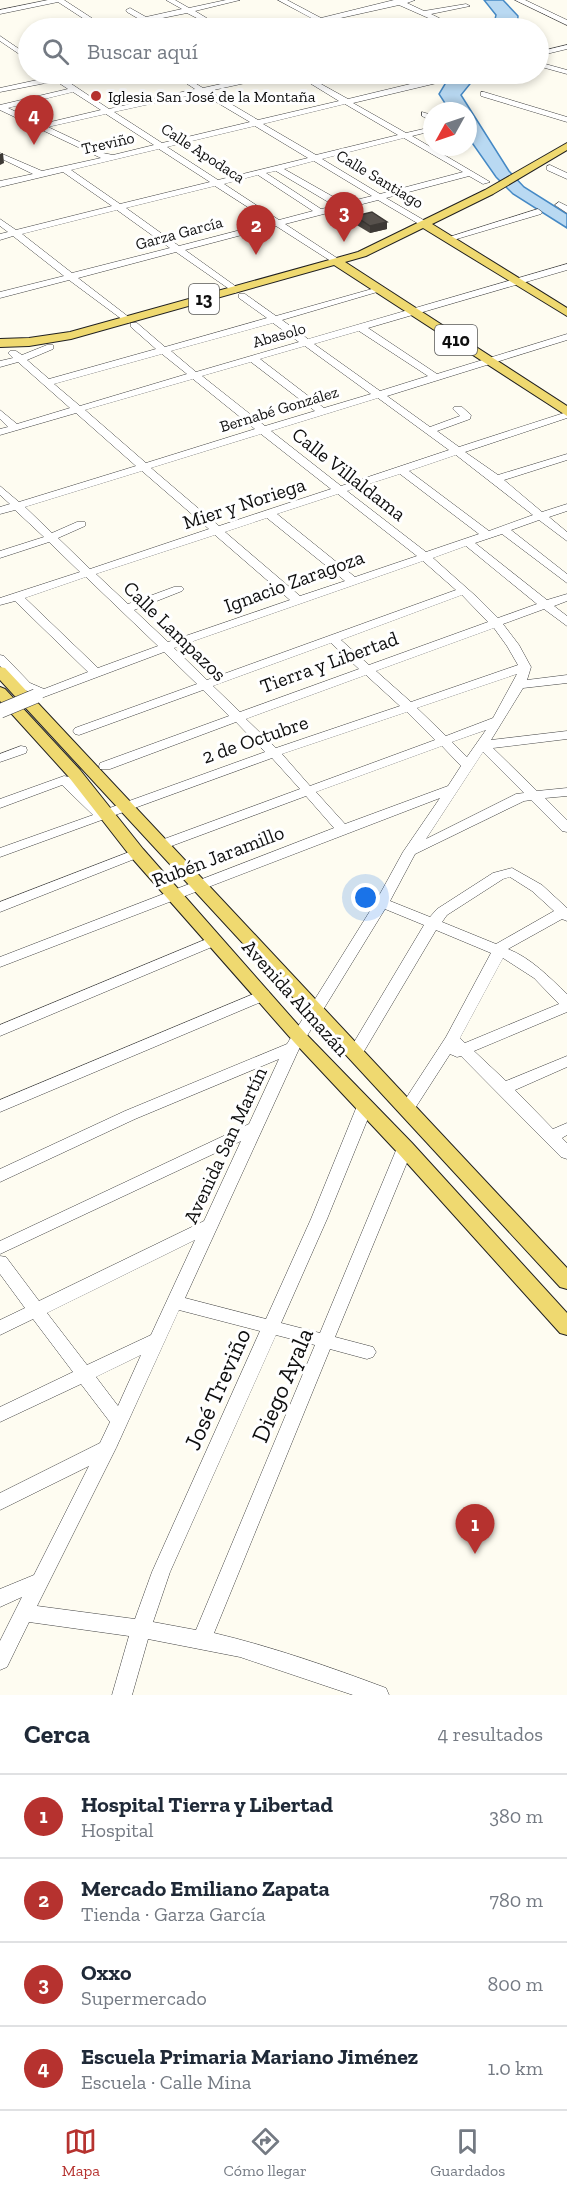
<!DOCTYPE html>
<html lang="es">
<meta charset="utf-8">
<style>
body{margin:0;font-family:"Zilla Slab",serif;background:#f6f6f7;color:#1f2937}
.compass{position:absolute;left:423px;top:102px;width:54px;height:54px;border-radius:50%;background:#fff;box-shadow:0 3px 9px #0003;rotate:230deg}
.you{position:absolute;left:366px;top:898px;width:21px;height:21px;margin:-15px;border:4px solid #fff;border-radius:50%;background:#1a73e8;box-shadow:0 0 0 9px #1a73e833}
.badge{display:grid;place-items:center;width:39px;height:39px;border-radius:50%;background:#b6322f;color:#fff;font-size:20px;font-weight:700}
.pin{position:absolute;translate:-50% -50px;filter:drop-shadow(0 2px 3px #0008)}
.pin::after{content:'';position:absolute;top:32px;width:21px;height:18px;background:inherit;clip-path:polygon(0 0,100% 0,50% 100%)}
.list{margin:0;padding:0;list-style:none}
h2{display:flex;justify-content:space-between;align-items:center;height:78px;margin:0;padding:0 24px;font-size:26px}
h2 small{font-size:20px;font-weight:400;color:#747a83}
.list li{display:grid;grid-template-columns:39px 1fr auto;gap:18px;align-items:center;box-sizing:border-box;height:84px;padding:0 24px;border-top:2px solid #e0e1e3}
.list b{display:block;font-size:22px;white-space:nowrap}
.list p{margin:0;font-size:20px;white-space:nowrap;color:#747a83}
.list em{font-size:20px;font-style:normal;color:#747a83}
.icon{flex:none;width:33px;height:33px;fill:none;stroke:currentColor;stroke-width:2;stroke-linecap:round;stroke-linejoin:round}
.map{position:relative;flex:none;width:567px;height:1695px;overflow:hidden}
.search{position:absolute;background:#fff;box-shadow:0 3px 9px #0003;left:18px;right:18px;top:18px;height:66px;display:flex;align-items:center;gap:15px;box-sizing:border-box;padding:0 21px;border-radius:33px;color:#747a83;font-size:22px}
.sheet{height:414px;background:#fff}
nav{display:flex;justify-content:space-around;align-items:center;box-sizing:border-box;height:84px;border-top:2px solid #e0e1e3;background:#fff;font-size:16px;color:#747a83}
nav a{display:grid;justify-items:center;gap:3px}
nav .on{color:#b6322f}
.map>svg:first-child{display:block}
.water{fill:#b9d9f2;stroke:#4589c5;stroke-width:1.5}
.lines{fill:none;stroke-linecap:round;stroke-linejoin:round}
.minor-casing{stroke:#424242;stroke-width:1}
.major-casing{stroke:#202020;stroke-width:2}
.minor{fill:#fff;fill-rule:evenodd}
.major{fill:#efd970;fill-rule:evenodd}
.minor-bridge-casing{stroke:#424242;stroke-width:15;stroke-linecap:butt}
.minor-bridge{stroke:#fff;stroke-width:14}
.wall{fill:#4b4641}
.shaded-wall{fill:#3d3935}
.building{fill:#57514c;stroke:#3d3935;stroke-width:1.5}
.poi-dot{fill:#b6322f;stroke:#fff;stroke-width:2}
.labels{text-anchor:middle;dominant-baseline:central;stroke-width:6;stroke-linejoin:round;paint-order:stroke}
.far-poi-label{font-size:16px;fill:#0f0f0f;stroke:#fff;text-anchor:start}
.far-street-label{font-size:16px;fill:#0f0f0f;stroke:#fff}
.shield{fill:#fff;stroke:#575757;stroke-width:1.5}
.shield-label{font-size:18px;font-weight:bold;fill:#0f0f0f}
.street-label{font-size:20px;fill:#0f0f0f;stroke:#fff}
.near-street-label{font-size:24px;fill:#0f0f0f;stroke:#fff}
</style>
<div class="map">
<svg width="567" height="1695" viewBox="0 0 567 1695">
<rect width="100%" height="100%" fill="#fefcf1"/>
<path class="water" d="M484,0H503L518,16L517,28H493L496,15Z
M451,74H478L461,95L509,171L524,187L567,214V228L513,194L496,177L468,137V111H450L439,94Z"/>
<g class="lines">
<g class="minor-casing">
<path id="minor" d="M48,0H64L104,26L139,19L127,12L126,10L130,8L146,17L182,9L166,0H175L189,8L226,0H240L195,11L223,28H216L187,13L113,28H98L58,2L0,14V10Z
M278,0H287L321,18L394,0H415L407,3L424,11L466,4L470,6L431,14L459,28H451L399,5L327,21L338,28H330L319,22L292,28H281V26L313,19Z
M515,0H525L567,20V25Z
M0,36L28,55V60L0,41Z
M567,45V49L538,56V52Z
M538,62L567,70V74L538,66Z
M48,74L59,76L83,74V76L64,79L109,109L195,89L172,74H180L203,88L266,74H277V76L209,91L258,120L339,101L295,74H303L348,99L431,79L446,74H454L437,83L353,103L406,133L432,127V131L412,136L490,182L483,184L469,176L386,198L427,222V226L424,227L378,200L285,224L340,260L342,262L337,265L276,226L185,250L238,288L240,290L235,293L176,252L78,278L130,318V322L127,323L69,280L0,298V292L64,276L13,236L0,240V234L8,232L0,226V219L16,230L112,206L63,172L0,187V181L33,174L0,158V153L42,171L101,158L0,110V105L68,89L56,81L0,92V88L51,77ZM73,92L101,110L42,124L8,108ZM201,93L250,122L162,143L114,112ZM345,104L398,135L316,155L263,124ZM106,114L154,145L113,155L103,153L48,127ZM255,126L308,158L218,180L167,147ZM404,138L463,172L380,194L322,159ZM159,149L210,182L120,204L71,170ZM314,161L372,196L344,203L284,169ZM276,171L335,206L321,209L266,173ZM258,175L313,211L279,220L224,184ZM215,186L271,222L179,246L126,208ZM117,210L170,248L72,273L22,234Z
M484,92L567,117V122L481,96V92Z
M422,112L432,115V121L422,116Z
M550,165L567,173V179L547,170V166Z
M559,202L567,206V213L555,205Z
M538,209L542,212L541,214L450,241L443,239Z
M567,264V270L368,328L437,374L567,334V340L387,396L430,427L460,416L453,409L454,407H462L471,415L470,419L437,431L459,447L567,412V418L465,452L498,475L567,454V460L504,480L542,512L567,504V511L549,517L567,532V541L539,520L511,530L567,574V583L502,534L475,543L547,600L567,594V601L554,606L567,616V626L544,609L503,624L519,645L531,667L527,680L567,675V683L523,688L491,740L567,731V739L493,748L537,791L567,788V796L545,798L567,820V832L562,831L531,800L524,801L415,854L390,901L430,917L437,909L493,873L512,868L542,885L567,908V921L562,919L508,949C531,958 549,977 567,994V1012L474,1051L506,1081L567,1056V1067L515,1090L553,1129L567,1123V1135L562,1138L567,1143V1159L561,1157L461,1056L457,1057L450,1054L412,1113H402L399,1109L446,1037L491,953L436,930L360,1058H350L347,1054L424,925L385,909L299,1049L185,1298L266,1319L311,1219L357,1106L360,1102H370L373,1106L327,1219L281,1323L320,1333L397,1148L399,1144L405,1142L411,1144L413,1148L335,1337L373,1347L376,1352L373,1357L367,1359L330,1349L214,1633C273,1647 330,1667 386,1688L389,1695H353L240,1657L148,1639L132,1695H112L129,1636L29,1622L7,1667L0,1670V1641L22,1597L0,1607V1589L34,1575L89,1466L0,1510V1493L100,1443L110,1422L81,1384L0,1422V1407L73,1372L33,1319L0,1335V1320L25,1308L0,1274V1256L6,1257L39,1301L204,1221L241,1141L0,1254V1241L249,1124L279,1059L135,1119L0,1182V1169L125,1111L287,1044L375,903L403,852L440,798L0,967V957L334,828L306,796L166,848H156L154,845L156,842L300,789L272,758L0,857V848L93,815L62,785L0,808V799L64,776L69,777L104,810L265,752L236,722L110,769H100L99,766L100,763L229,716L203,690L79,735L75,734L73,731L75,728L197,684L164,652L36,700L30,696L32,693L22,689L0,666V655L4,656L30,683L44,689L88,672L15,601L0,605V598L80,572L49,542L0,558V551L44,537L15,510L0,514V507L10,504L0,495V486L19,502L136,466L76,413L0,435V429L8,427L0,419V410L17,424L70,408L18,362L0,367V361L13,358L8,353L10,351H16L22,355L47,345H53V349L27,360L49,379L156,349L131,327V323H137L165,347L267,318L239,298V294H245L276,316L379,287L384,290L282,320L308,339ZM273,323L299,342L196,372L171,351ZM359,331L428,376L380,391L314,344ZM305,346L371,394L324,408L260,359ZM162,354L187,374L80,406L54,384ZM251,362L315,411L265,426L202,376ZM193,379L255,429L146,463L85,410ZM378,398L449,450L341,486L271,431ZM261,434L331,489L219,526L151,468ZM456,455L533,515L489,531L409,471ZM142,471L209,529L90,569L58,538L85,526V522H77L52,533L25,507ZM400,474L479,534L426,552L347,491ZM338,494L417,556L355,577L277,514ZM267,518L345,581L300,596L225,532ZM215,535L290,600L168,642L134,610L182,591L184,589L182,587H174L128,604L96,574ZM466,546L537,604L498,618L478,598L433,558ZM423,561L456,590L207,680L174,648ZM86,577L158,646L98,668L25,598ZM462,595L488,622L369,665L341,640ZM494,628L507,646L518,665L411,702L376,671ZM331,643L359,669L240,712L213,686ZM517,674L493,718L446,736L417,708ZM366,675L400,706L276,748L246,719ZM407,712L435,740L310,786L282,754ZM486,730L467,757L452,742ZM442,746L461,766L448,786L345,824L316,792ZM483,752L524,793L516,794L426,839ZM510,877L532,891L554,911L496,944L442,922L447,915L503,879ZM503,958L534,978L559,1004L465,1043L460,1038ZM195,1240L151,1335L87,1365L47,1313ZM179,1310L260,1331L152,1572L135,1619L37,1606L116,1448ZM276,1335L315,1345L196,1630L153,1622L170,1572ZM141,1355L118,1406L96,1377Z
M21,746L26,747L27,750L26,753L0,762V754Z
M137,849L142,850L144,853L142,856L0,912V902Z
M214,936L219,938L221,941L219,944L0,1036V1025Z
M263,990L268,991L270,995L268,999L0,1112V1100Z"/>
</g>
<g class="major-casing">
<path id="major" d="M567,143V150L493,194L432,224L567,308V316L423,228L366,256L345,262L567,406V416L334,265L71,339L29,346L0,347V339L29,338L70,332L358,252L485,190Z
M0,667L5,668L567,1268V1289L560,1287L0,680Z
M0,687L5,689L80,770L143,849L306,1034L412,1143L567,1313V1335L560,1333L398,1153L294,1042L131,857L68,776L0,701Z"/>
</g>
<use href="#minor" class="minor"/>
<use href="#major" class="major"/>
<g class="minor-bridge-casing">
<path id="minor-bridge" d="M0,711L36,696"/>
</g>
<use href="#minor-bridge" class="minor-bridge"/>
</g>
<path class="wall" d="M355,216L387,229L370,233L355,224Z"/>
<path class="shaded-wall" d="M3,153L4,163L0,165V154Z
M387,222V229L370,233V226Z"/>
<path class="building" d="M372,212L387,222L370,226L355,216Z"/>
<circle class="poi-dot" cx="96" cy="96" r="6"/>
<g class="labels">
<g class="far-poi-label">
<text x="108" y="96">Iglesia San José de la Montaña</text>
</g>
<g class="far-street-label">
<text transform="translate(108 143) rotate(-13)">Treviño</text>
<text transform="translate(203 153) rotate(33)">Calle Apodaca</text>
<text transform="translate(380 179) rotate(31)">Calle Santiago</text>
<text transform="translate(179 233) rotate(-15)">Garza García</text>
<text transform="translate(279 335) rotate(-16)">Abasolo</text>
<text transform="translate(279 409) rotate(-17)">Bernabé González</text>
</g>
<g class="shield">
<rect x="189" y="284" width="30" height="30" rx="4.5"/>
<rect x="435" y="325" width="42" height="30" rx="4.5"/>
</g>
<g class="shield-label">
<text x="204" y="299">13</text>
<text x="456" y="340">410</text>
</g>
<g class="street-label">
<text transform="translate(349 474) rotate(38)">Calle Villaldama</text>
<text transform="translate(244 503) rotate(-18)">Mier y Noriega</text>
<text transform="translate(294 581) rotate(-20)">Ignacio Zaragoza</text>
<text transform="translate(175 631) rotate(44)">Calle Lampazos</text>
<text transform="translate(329 662) rotate(-20)">Tierra y Libertad</text>
<text transform="translate(255 739) rotate(-19)">2 de Octubre</text>
<text transform="translate(218 856) rotate(-21)">Rubén Jaramillo</text>
<text transform="translate(296 998) rotate(48)">Avenida Almazán</text>
<text transform="translate(225 1145) rotate(-65)">Avenida San Martín</text>
</g>
<g class="near-street-label">
<text transform="translate(282 1385) rotate(-67)">Diego Ayala</text>
<text transform="translate(217 1389) rotate(-66)">José Treviño</text>
</g>
</g>
</svg>
<svg class="compass" viewBox="-18 -18 36 36"><path d="M0-13l5 13h-10z" fill="#e53935"/><path d="M0 13l5-13h-10z" fill="#747a83"/></svg>
<div class="you"></div>
<div class="pin badge" style="left:475px;top:1554px">1</div>
<div class="pin badge" style="left:256px;top:255px">2</div>
<div class="pin badge" style="left:344px;top:242px">3</div>
<div class="pin badge" style="left:34px;top:145px">4</div>
<div class="search"><svg class="icon" aria-label="search" viewBox="0 0 24 24"><circle cx="10" cy="10" r="6"/><path d="M15 15l6 6"/></svg>Buscar aquí</div>
</div>
<section class="sheet">
<h2>Cerca<small>4 resultados</small></h2>
<ul class="list">
<li><span class="badge">1</span><div><b>Hospital Tierra y Libertad</b><p>Hospital</p></div><em>380 m</em></li>
<li><span class="badge">2</span><div><b>Mercado Emiliano Zapata</b><p>Tienda · Garza García</p></div><em>780 m</em></li>
<li><span class="badge">3</span><div><b>Oxxo</b><p>Supermercado</p></div><em>800 m</em></li>
<li><span class="badge">4</span><div><b>Escuela Primaria Mariano Jiménez</b><p>Escuela · Calle Mina</p></div><em>1.0 km</em></li>
</ul>
</section>
<nav>
<a class="on"><svg class="icon" aria-label="map" viewBox="0 0 24 24"><path d="M3 6l6-2 6 2 6-2v14l-6 2-6-2-6 2zM9 4v14M15 6v14"/></svg>Mapa</a>
<a><svg class="icon" aria-label="directions" viewBox="0 0 24 24"><path d="M12 3l9 9-9 9-9-9zM9 14v-3h6M13 9l2 2-2 2"/></svg>Cómo llegar</a>
<a><svg class="icon" aria-label="saved" viewBox="0 0 24 24"><path d="M7 4h10v16l-5-4-5 4z"/></svg>Guardados</a>
</nav>
